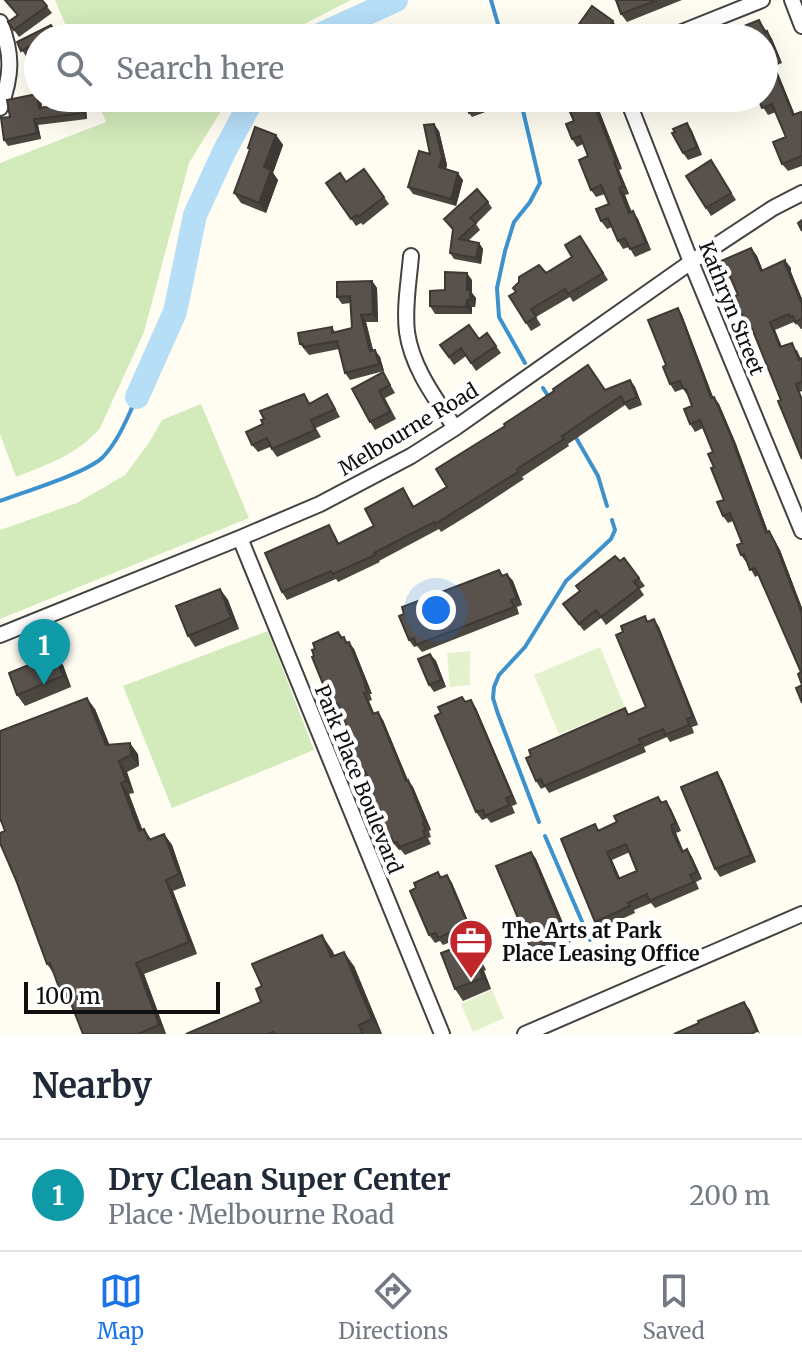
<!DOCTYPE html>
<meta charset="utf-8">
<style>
body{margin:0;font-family:Merriweather,serif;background:#f2f2f3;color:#1f2937}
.scale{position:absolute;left:24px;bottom:20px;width:196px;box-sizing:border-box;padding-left:8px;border:4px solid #0f0f0f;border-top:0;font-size:22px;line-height:28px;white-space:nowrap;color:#0f0f0f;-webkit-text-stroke:6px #fff;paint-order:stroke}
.you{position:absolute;left:436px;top:610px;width:28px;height:28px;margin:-20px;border:6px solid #fff;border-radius:50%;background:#1a73e8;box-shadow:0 0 0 12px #1a73e833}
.badge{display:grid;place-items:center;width:52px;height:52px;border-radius:50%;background:#1a73e8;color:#fff;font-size:26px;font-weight:700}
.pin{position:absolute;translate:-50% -66px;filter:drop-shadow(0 2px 4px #0008)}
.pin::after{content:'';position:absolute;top:42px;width:28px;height:24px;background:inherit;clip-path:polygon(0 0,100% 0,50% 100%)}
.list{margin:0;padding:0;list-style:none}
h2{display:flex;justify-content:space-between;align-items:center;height:104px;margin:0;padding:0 32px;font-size:34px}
h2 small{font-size:26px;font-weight:400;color:#747a83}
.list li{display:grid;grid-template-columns:52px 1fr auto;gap:24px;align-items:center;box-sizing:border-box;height:112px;padding:0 32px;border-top:2px solid #e0e1e3}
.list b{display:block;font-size:30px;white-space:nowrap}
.list p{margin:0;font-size:26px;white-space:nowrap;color:#747a83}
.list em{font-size:26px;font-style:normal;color:#747a83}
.icon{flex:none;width:44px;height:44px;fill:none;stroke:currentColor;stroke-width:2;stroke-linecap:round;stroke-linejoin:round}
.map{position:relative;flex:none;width:802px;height:1034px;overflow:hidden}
.search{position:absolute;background:#fff;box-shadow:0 8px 32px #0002;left:24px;right:24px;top:24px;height:88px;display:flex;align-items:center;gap:20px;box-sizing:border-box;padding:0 28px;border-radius:44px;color:#747a83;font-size:30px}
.sheet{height:216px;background:#fff}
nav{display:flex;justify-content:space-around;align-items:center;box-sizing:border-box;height:112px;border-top:2px solid #e0e1e3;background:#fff;font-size:22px;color:#747a83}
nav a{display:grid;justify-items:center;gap:4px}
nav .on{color:#1a73e8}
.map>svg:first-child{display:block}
.grass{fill:#d3eabb}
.pitch{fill:#e4f1cd}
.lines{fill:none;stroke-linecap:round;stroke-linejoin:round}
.stream{stroke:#3d92ce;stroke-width:4}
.river{stroke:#b6def7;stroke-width:24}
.minor-casing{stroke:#424242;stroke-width:18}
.minor{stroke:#fff;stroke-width:14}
.wall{fill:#4c4641;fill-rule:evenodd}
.shaded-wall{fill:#3e3935}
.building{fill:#58514c;stroke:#3e3935;stroke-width:2;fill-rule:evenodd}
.labels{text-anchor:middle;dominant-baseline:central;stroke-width:8;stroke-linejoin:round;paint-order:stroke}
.street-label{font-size:20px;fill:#0f0f0f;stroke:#fff}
.poi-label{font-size:20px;font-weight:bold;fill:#0f0f0f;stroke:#fff;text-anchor:start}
</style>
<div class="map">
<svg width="802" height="1034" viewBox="0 0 802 1034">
<rect width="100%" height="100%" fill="#fffdf2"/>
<path class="grass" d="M55,0H351L277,38H71Z
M96,98H229L189,163L144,332L100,428C77,455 48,464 16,477L0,434V163L106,122Z
M201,404L249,518L0,619V530L77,503L125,475L150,441L162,420Z
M268,631L314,750L172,808L123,686Z"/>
<path class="pitch" d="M600,647L625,707L559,734L534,675Z
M470,651C471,663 469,673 470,685L450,687L447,653Z
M492,990L504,1018L473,1032L461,1004Z"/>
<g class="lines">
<path class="stream" d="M491,0L502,38
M520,98L540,183L530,202L514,222L505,251L497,288L499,317L525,363
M543,388L550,399
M575,436L598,476L607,506
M0,501C24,492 87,473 103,457C119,440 127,418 137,397
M539,822L498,714L493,698L494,687L499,675L525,647L566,581L611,539L615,530L612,520
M545,836L590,940"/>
<path class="river" d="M313,38L396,0
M137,397L175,312L195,215L224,152L253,98"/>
<g class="minor-casing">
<path id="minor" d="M792,0L802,26
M0,22C13,54 12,76 0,108
M667,38L762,0
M627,98L691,262L802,531
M411,256C409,281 404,307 407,332C412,368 436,399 455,428
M240,538L442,1034
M0,635L240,538L320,504L411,456L455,428L691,262L773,208L802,193
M525,1034L802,914"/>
</g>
<use href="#minor" class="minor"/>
</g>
<path class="wall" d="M4,0H42L52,13L19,37L8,22L17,15Z
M614,0H682L627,22L621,14L616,1Z
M759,20L772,39L782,63L775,66L795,115L802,113V166L788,171L782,164L786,137L776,112L768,115L757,98Z
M51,25L59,38H38V53L27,58L17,42Z
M37,94L38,98L41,100L42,107L82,102L86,108L87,119L38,125L41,139L8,146L4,140Z
M492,98L496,108L472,117L469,113Z
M570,98H595V102L572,101Z
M658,98H687L665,109Z
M593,103L599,110L622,169L619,170L629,194L625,195L631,212L638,219L651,250L635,257L629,247L623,249L618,241L612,227L607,229L601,221L609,204L605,194L596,197L591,190L588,156L583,144L577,147L572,139L574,121Z
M687,123L692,131L702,155L688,160L683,153L675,132Z
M439,131L447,165L446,169L463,180L456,206L413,194L408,187L430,154Z
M276,135L283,145L273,173L278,180L266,213L241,203L234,193L250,150L248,148Z
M711,160L736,200L711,216L686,176Z
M364,169L389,204L363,225L361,223L356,226L326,183L346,182Z
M488,202L492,208L476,224L480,230L468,241L479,243L483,249L481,264L454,259L450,253L453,230L444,219Z
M586,244L608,280L573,302L570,297L536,317L541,325L531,331L526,323L546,273L572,257Z
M751,248L757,256L762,270L791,268V272L802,299V329H801L797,324L796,325L794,322L775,330L782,347L797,350L801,359L802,358V391L781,400L754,334H753L747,327L738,295L733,282L726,275Z
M472,280V293L476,298L475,307H472V314H435L430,306L445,290Z
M372,281L377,288L378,322H366L373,350L380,357L384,371L350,380L345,373L339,349L309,355L300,344L332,327L335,332L352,328L351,303L342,304L337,297Z
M678,308L682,315L713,397L719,404L736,444L768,532L774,539L780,550L802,608V685L801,672L759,575L755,577L747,562H746L741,555L742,543L733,521L728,523L723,516L724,500L714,467L713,452L703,428L695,432L690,424L692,406L688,396L683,389L675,392L670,384L666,365Z
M487,333L501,353L476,371L466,356L454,365L440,345L479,339Z
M383,372L395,393L385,398L396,419L375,430L370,422Z
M630,380L635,387L642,405L629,410L625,405L568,444L569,446L522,477L524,479L480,508L441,532L439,529L379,561L380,562L338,582L336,579L287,600L282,592L334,533L339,543L374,526L403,488L414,506L605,390Z
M309,401L310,404L332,402L340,417L316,428L321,437L277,457L270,447L258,452L252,445Z
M624,558L645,586L640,589L644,595L606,625L601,618L584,631L563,604Z
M499,570L503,576L507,574L513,581L522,605L517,607L519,614L422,652L417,646L414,647L409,640Z
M220,589L228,600L239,629L195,647L188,636Z
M649,621L659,627L698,725L692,727L694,733L670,742L667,737L644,747L646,752L549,793L545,787L541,789L536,781L629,714L646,707Z
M338,632L354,649L372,694H370L372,700L369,701L374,714L383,720L408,780L413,787L431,830L429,831L431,837L428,838L431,844L405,855L401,850H399L389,838L368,779L367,780L361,772L341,713H340L330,701L314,656L315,649Z
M430,654L436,661L446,687L434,692L429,685Z
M63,665L71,687L25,706L17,695Z
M466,702L476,708L517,804L512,806L515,813L491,823L487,818L482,820L476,812Z
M95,709L109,744L138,754L139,766L127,772L134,793L129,794L142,829H144L151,839L164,834L172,845L186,886L173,891L197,954L144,974L166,1034H83L71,1003L69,1004L61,993L54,974L47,964L2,823L0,821V731Z
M722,780L756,862L720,877L715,869Z
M658,797L663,803L671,809L681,831L676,833L678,840L683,851L687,849L692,857L702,879L696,882L699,889L655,908L651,903L634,910L635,913L600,929L595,922L599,830L617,822ZM630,852L637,871L620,878L612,860Z
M531,852L536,859L571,942L536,956L531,949Z
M438,872L442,877L447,875L452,883L471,928L464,931L466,936L443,945L440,941L435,943L429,935L416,888Z
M469,942L477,953L486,970L484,971L491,989L463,1001L455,989Z
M332,950L335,956L354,966L382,1034H186L261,1002Z"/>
<path class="shaded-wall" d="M613,21L618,29L612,38H601Z
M767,31L772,39L782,63L777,55Z
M770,58L775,66L798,123L793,115Z
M37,94L38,98L41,100L43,114L39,108Z
M82,102L86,108L87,119L83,113Z
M593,103L599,110L622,169L616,161Z
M34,119L38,125L41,139L37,133Z
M687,123L692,131L702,155L697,147Z
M434,124L439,131L447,165L444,175L439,167Z
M276,135L283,145L273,173L278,180L266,213L259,203L264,167Z
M614,162L619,170L629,194L623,186Z
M458,173L463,180L456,206L451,199Z
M619,188L625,195L635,220L629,213Z
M633,211L638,219L651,250L646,243Z
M479,243L483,249L481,264L476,258Z
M751,248L757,256L766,278L761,271Z
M785,260L791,268V272L802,299V304L785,264Z
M467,273L472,280V293L476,298L475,307L470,300L467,290Z
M372,281L377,288L378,322L373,314Z
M467,300L472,307V314L466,307Z
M678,308L682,315L716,405L711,398Z
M361,315L366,322L375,358L370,351Z
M770,322L775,330L785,355L780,347Z
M375,350L380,357L384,371L379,364Z
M630,380L635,387L642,405L637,397Z
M714,397L719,404L736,444L771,540L766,533Z
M769,531L780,550L802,608V614Z
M507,574L513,581L522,605L517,598Z
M220,589L228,600L239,629L231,618Z
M654,619L659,627L698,725L693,717Z
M349,642L354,649L372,694L366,686Z
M55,654L63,665L71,687L63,676Z
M430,654L436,661L446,687L441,680Z
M364,693L369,701L378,722L373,714Z
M87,698L95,709L114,756L106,745Z
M471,700L476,708L517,804L512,796Z
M378,712L383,720L411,788L406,781Z
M130,743L138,754L139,766L131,755Z
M119,761L127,772L134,793L126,781Z
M717,772L722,780L756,862L751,855Z
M408,780L413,787L431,830L425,823Z
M121,783L129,794L147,842L139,831Z
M666,801L671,809L681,831L676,823Z
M671,825L676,833L687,859L682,852Z
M164,834L172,845L186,886L179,874Z
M687,849L692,857L702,879L697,872Z
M531,852L536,859L571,942L565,934Z
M607,852L612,860L623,886L618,879Z
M447,875L452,883L471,928L466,920Z
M166,880L173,891L197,954L189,942Z
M322,935L332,950L341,972L331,957Z
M469,942L477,953L486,970L478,959Z
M344,952L354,966L382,1034L372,1019Z
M476,960L484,971L491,989L483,978Z
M136,963L144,974L166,1034L159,1025Z
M744,1002L750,1010L760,1034L757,1031Z"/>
<path class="building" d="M5,0H42L47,6L14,30L8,22L18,15Z
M616,0H657L621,14Z
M592,6L613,21L601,38H576L572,34Z
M759,20L765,33L767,31L777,55L770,58L793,115L801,112L802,113V156L782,164L773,142L786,137L772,104L762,108L758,98H764V38H743L739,28Z
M51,25L56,34L47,38H38V42L21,51L17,42Z
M37,94L39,108L82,102L83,113L34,119L37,133L4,140L1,118L10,117L7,100Z
M464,98H491L493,104L469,113Z
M593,103L616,161L614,162L623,186L619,188L629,213L633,211L646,243L630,249L625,238L618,241L608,218L601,221L596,209L609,204L601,185L591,190L579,160L588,156L580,136L572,139L566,124L574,121L570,112Z
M687,123L697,147L683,153L672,133L675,132L673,129Z
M434,124L442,157L439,167L458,173L451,199L408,187L419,151L430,154L424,125Z
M255,127L276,135L264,167L271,170L259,203L234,193L250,149L248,148Z
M711,160L731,193L706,208L686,176Z
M364,169L384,197L358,217L356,215L351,219L326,183L340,173L346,182Z
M477,189L488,202L470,218L476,223L459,239L479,243L476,258L450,253L453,229L444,219Z
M802,220V231L798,223Z
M580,236L603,273L568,294L565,289L531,309L536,317L526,323L509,296L516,292L513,288L519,282V277L539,265L546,273L572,257L565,245Z
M751,248L761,271L785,260V264L802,304V319L795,322L793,316L790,317L789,314L770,322L780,347L792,343L799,360L802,358V382L796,384L802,400V459L778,401L781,400L751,326L747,327L735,296L738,295L729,274L726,275L721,261Z
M445,272L467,273V290H470V300H467L466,307L430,306V291L445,290Z
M372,281L373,314L361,315L370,351L375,350L379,364L345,373L337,341L304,347L303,344H300L298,333L332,327V333L352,328L350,296L337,297V282Z
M678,308L711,398L714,397L731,436L766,533L769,531L775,543L802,614V685L798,674L801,672L759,576L755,568L750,570L744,554L741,555L737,545L742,543L730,513L723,516L717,502L724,500L711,468L714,467L708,454L713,452L700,420L690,424L684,409L692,406L686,389L683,388L680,381L670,384L663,367L666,365L648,320Z
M469,325L479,339L487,333L496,346L471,363L461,348L449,357L440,345Z
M588,365L605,390L630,380L637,397L624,403L621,396L562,436L564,439L517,469L518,472L435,524L434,522L374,553L375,555L333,574L331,571L282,592L265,553L329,525L338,544L374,526L365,509L403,488L413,507L447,487L436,469L505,426L504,424L554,391L553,389Z
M383,372L390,385L379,391L390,412L370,422L352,389Z
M304,394L309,404L327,394L335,409L311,420L315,430L272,449L267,438L252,445L246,432L263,424L261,420L264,419L260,411Z
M615,556L620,561L624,558L639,578L634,582L639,588L601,617L596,610L579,624L563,604L580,591L576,586Z
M499,570L502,576L507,574L517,598L511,600L514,607L416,645L414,638L409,640L399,616L404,614L402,607Z
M220,589L231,618L188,636L176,606Z
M645,616L647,622L654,619L693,717L687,719L689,725L665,735L663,729L639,739L641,744L544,786L541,779L536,781L526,758L531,756L529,750L625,708L628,715L646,707L616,635L623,632L621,626Z
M338,632L341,638L344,637L346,643L349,642L366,686L365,687L367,692L364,693L373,714L378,712L406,781L408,780L425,823L423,824L426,830L423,831L425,837L400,847L397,842L394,843L391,837L389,838L371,794L374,793L365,771L361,772L343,726L346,725L338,704L335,706L332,700L330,701L312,657L314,656L312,650L315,649L313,643Z
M55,654L63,676L17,695L9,673Z
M430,654L441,680L429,685L418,659Z
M802,685V703L796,688Z
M462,697L465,702L471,700L512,796L506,798L509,805L485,816L483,810L476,812L435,716L441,713L438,707Z
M87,698L106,745L130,743L131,755L119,761L126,781L121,783L139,831L144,829L149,840L164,834L179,874L166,880L189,942L136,963L159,1025L138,1034H83L66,991L61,993L50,963L47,964L16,880L0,843V833L5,831L0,818V731Z
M717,772L751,855L715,869L681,787Z
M658,797L661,803L666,801L676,823L671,825L673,833L682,852L687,849L697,872L690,875L694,882L649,901L647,894L628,903L630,906L595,922L561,839L595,824L598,831L617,822L614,816ZM626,844L637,871L618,879L607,852Z
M531,852L565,934L531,949L496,866Z
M438,872L440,878L447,875L466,920L458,923L460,928L438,938L436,933L429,935L410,891L416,888L414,883Z
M322,935L331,957L344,952L372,1019L359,1025L363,1034H274L273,1032L268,1034H186L261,1002L256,989L262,986L252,964Z
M469,942L478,959L476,960L483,978L455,989L441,953Z
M744,1002L757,1031L751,1034H674L699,1023L698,1021Z"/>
<defs>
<g id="office-pin" transform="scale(2.3)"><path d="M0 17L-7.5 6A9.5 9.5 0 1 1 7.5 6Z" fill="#c1262b" stroke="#fff"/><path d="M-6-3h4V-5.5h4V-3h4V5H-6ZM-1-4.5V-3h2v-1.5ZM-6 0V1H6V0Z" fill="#fff"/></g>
</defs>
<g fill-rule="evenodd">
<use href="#office-pin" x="471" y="941"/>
</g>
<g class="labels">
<g class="street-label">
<text transform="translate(732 308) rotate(68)">Kathryn Street</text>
<text transform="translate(408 429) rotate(-31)">Melbourne Road</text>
<text transform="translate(359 779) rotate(68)">Park Place Boulevard</text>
</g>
<g class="poi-label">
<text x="502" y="930">The Arts at Park<tspan x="502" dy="23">Place Leasing Office</tspan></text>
</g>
</g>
</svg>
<div class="scale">100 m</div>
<div class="you"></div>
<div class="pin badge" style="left:44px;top:685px;background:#0f9aa8">1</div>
<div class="search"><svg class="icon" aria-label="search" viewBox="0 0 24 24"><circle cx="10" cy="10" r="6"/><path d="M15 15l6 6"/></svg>Search here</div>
</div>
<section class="sheet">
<h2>Nearby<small></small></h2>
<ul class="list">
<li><span class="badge" style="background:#0f9aa8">1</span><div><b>Dry Clean Super Center</b><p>Place · Melbourne Road</p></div><em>200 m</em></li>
</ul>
</section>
<nav>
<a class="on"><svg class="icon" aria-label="map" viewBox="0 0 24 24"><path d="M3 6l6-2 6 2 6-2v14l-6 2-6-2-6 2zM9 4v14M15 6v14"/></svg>Map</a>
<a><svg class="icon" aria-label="directions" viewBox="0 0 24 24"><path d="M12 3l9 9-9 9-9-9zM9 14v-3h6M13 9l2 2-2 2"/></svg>Directions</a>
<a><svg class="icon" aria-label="saved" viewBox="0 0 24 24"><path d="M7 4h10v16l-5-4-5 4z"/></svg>Saved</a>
</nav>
